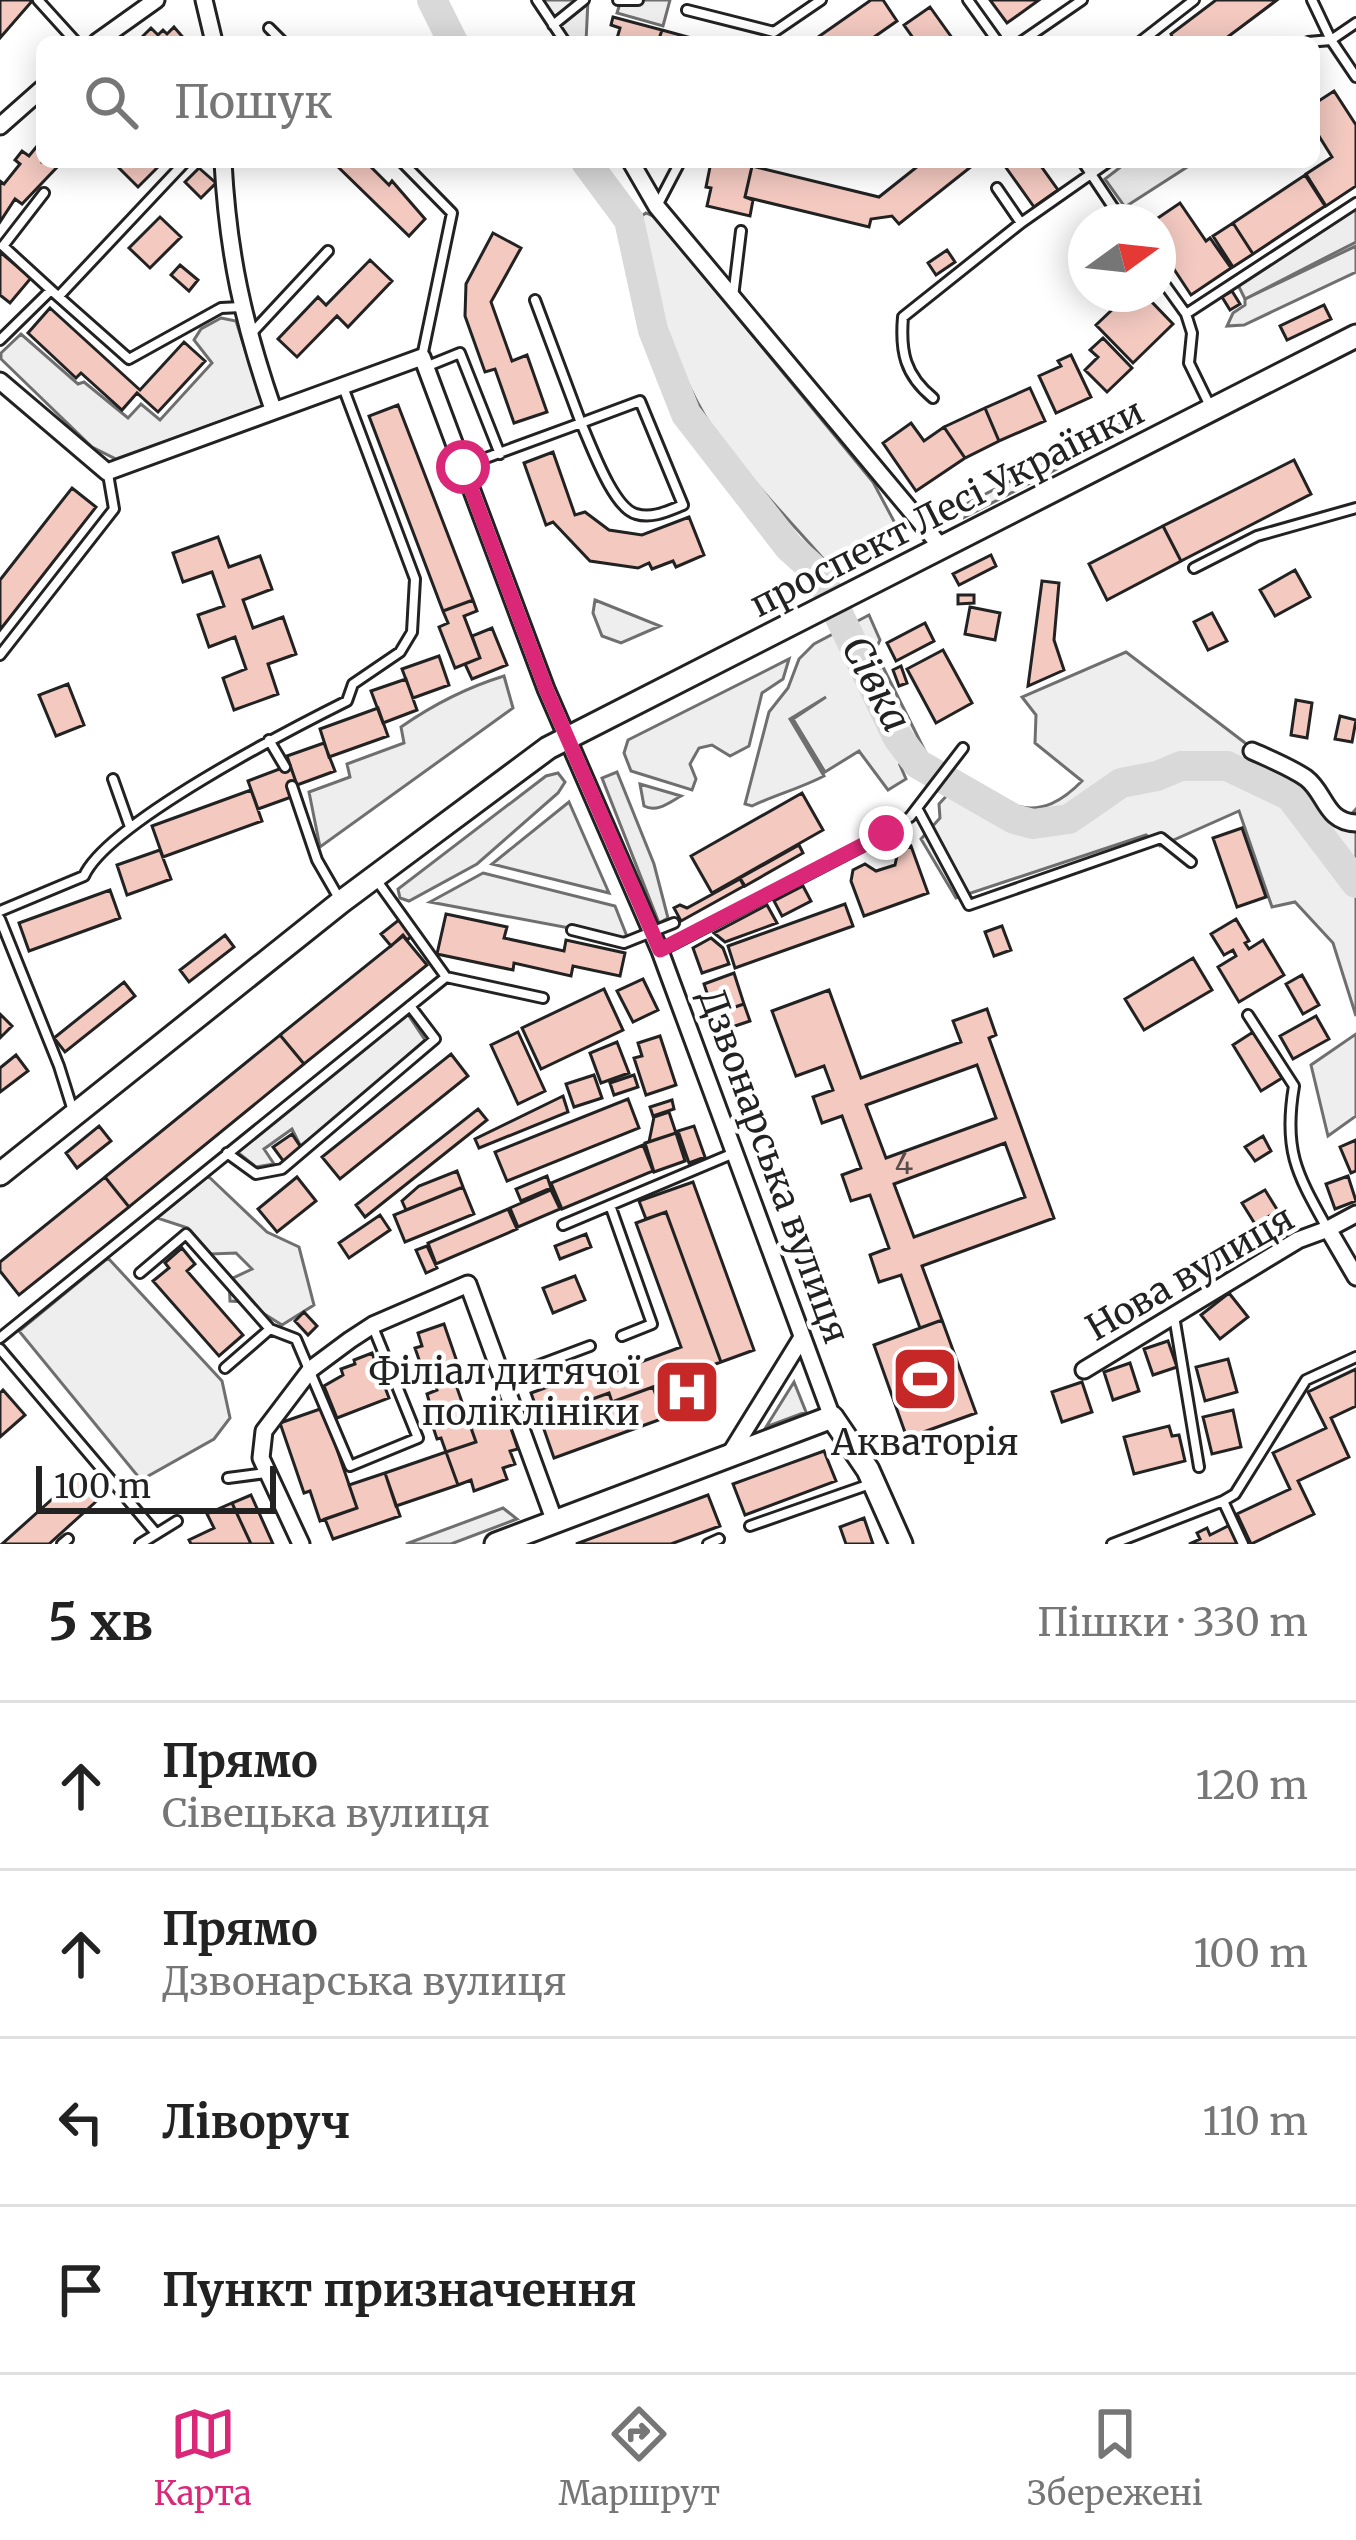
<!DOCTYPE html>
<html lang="uk">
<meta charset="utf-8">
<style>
body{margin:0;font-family:Merriweather,serif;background:#f2f2f2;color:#222}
.compass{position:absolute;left:1068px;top:204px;width:108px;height:108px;border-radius:50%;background:#fff;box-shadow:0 6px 30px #0003;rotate:75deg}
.scale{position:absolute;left:36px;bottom:30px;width:240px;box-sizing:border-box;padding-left:12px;border:6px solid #222;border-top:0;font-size:33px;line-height:42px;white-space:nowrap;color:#222;-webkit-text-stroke:9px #fff;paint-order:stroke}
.stop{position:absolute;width:36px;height:36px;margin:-27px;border:9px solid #db2777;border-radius:50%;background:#fff}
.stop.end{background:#db2777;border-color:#fff;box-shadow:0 3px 12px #0008}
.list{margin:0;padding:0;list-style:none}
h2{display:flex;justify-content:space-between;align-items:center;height:156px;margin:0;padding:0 48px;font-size:51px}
h2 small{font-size:39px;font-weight:400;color:#767676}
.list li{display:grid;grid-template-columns:78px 1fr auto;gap:36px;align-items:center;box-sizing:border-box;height:168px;padding:0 48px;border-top:3px solid #e0e0e0}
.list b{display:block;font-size:45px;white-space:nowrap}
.list p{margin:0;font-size:39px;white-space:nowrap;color:#767676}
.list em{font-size:39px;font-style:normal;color:#767676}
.icon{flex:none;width:66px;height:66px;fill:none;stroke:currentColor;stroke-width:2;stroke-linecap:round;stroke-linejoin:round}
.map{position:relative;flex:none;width:1356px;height:1544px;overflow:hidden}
.search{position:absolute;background:#fff;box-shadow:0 6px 30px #0003;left:36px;right:36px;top:36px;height:132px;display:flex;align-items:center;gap:30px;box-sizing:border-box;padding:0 42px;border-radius:18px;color:#767676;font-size:45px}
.sheet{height:828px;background:#fff}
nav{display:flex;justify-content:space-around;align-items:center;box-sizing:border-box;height:168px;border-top:3px solid #e0e0e0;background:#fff;font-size:33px;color:#767676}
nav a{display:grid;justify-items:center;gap:6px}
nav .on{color:#db2777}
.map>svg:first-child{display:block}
.green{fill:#eee;stroke:#6f6f6f;stroke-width:3}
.parking{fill:#ededed;stroke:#6f6f6f;stroke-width:3}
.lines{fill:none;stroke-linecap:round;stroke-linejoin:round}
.river{stroke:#d9d9d9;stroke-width:30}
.building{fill:#f3c9c0;stroke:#222;stroke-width:3;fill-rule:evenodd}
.lane-casing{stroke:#222;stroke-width:14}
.street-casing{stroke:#222;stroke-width:21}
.secondary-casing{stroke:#222;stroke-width:27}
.lane{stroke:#fff;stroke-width:8}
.street{stroke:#fff;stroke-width:15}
.secondary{stroke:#fff;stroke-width:21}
.route{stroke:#db2777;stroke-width:15}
.labels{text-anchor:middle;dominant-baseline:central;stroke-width:9;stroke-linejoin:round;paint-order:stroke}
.number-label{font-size:30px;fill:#564c4a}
.street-label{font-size:36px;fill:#222;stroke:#fff}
.poi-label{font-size:36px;fill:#222;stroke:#fff;text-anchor:end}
.water-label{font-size:39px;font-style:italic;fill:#222;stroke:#fff}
</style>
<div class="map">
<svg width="1356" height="1544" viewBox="0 0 1356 1544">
<rect width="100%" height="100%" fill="#fff"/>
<path class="green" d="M1127,162H1195L1125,207L1105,179Z
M646,213L655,217L873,482L896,525L876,551L833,570C799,530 761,492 729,451C676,384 656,300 637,219Z
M1356,246V272L1244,325L1227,326L1233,313L1245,305V299Z
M221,318L236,321L263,406L116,459L92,447L1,359V353L21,334L78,384L84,382L128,418L141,404L160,420L212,363L194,340L201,329Z
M595,600L660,626L621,643L602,636L593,613Z
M869,615L880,640L875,651L930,761L900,765L906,779L888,790L859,751L825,772L793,719L826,697L790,719L824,776C799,789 777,794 752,806L745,804L769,712L788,688L799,659L814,644Z
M1126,652L1346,820L1356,809V1016L1333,943L1295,902L1272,907L1239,811L1160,846L1146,835L956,898L921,839L940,818L939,804L962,779C1009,807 1038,826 1082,781L1035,743L1036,715L1022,697Z
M789,659L783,679L762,693L749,746L730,756L712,745L699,748L690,764L696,779L692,790L631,771L624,753L628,740Z
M504,676L513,708L320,847L309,792L350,777L347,764L404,743L401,727C434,704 465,688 504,676Z
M558,773L565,782L558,793L477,864L409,901L400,898L398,889L546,776Z
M640,784L681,796C670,802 657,813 644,806Z
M569,802L609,893L492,864Z
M483,873L615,906L628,939L430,902Z
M407,1013L425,1040L302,1149L292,1129L264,1149L274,1164L256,1167L236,1151Z
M1356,1034V1116L1328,1136L1311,1065Z
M208,1176L267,1232L299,1247L314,1305L282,1325L245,1302L230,1301L229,1280L252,1269L236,1253L211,1254L188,1228L157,1218Z
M108,1258L222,1381L230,1418L214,1439L141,1480L19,1331Z
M794,1382L806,1412L766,1427Z"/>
<path class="parking" d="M537,0H588L586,42H565Z
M621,0H670L663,26L617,13Z
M1356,203V242L1245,299L1236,281Z
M1130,419L1145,423L965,517L968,503Z
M617,772L654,864L668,918L659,923L602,778Z
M503,1508L517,1519L451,1544H406Z"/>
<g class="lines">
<path class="river" d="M432,0L453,42
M586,162L629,220L653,330L686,414L789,547L819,574L898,738L918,764L1014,819L1033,824L1069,819L1121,783L1157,776L1181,766H1227L1290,796L1356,883"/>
</g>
<path class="building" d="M0,0H33L0,38Z
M871,0H883L897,21L867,42H811Z
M990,0H1039L1007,23Z
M1216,0H1277L1221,42H1174L1171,34Z
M930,7L955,42H916L904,25Z
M613,17L662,30L658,42H616L620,28L611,25Z
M174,27L187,42H137L151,28L158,35L163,30L167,34Z
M662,30L706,42H658Z
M1334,91L1356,125V186L1326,206L1306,174L1332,157L1314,128V104Z
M42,140V162H62L22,204L15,199L0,222V181L4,184L20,164L15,160L22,151L29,156Z
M113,162H156L160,165L138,187Z
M333,162H372L369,165L389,185L392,181L425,219L409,236Z
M711,162H753L745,197L753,200L750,216L707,206L711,188L706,187Z
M923,162H977L899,224L892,216L871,219L869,227L745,197L752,166L879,197Z
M1002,162H1038L1058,190L1034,207Z
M199,168L216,183L201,198L185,182Z
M1305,175L1325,206L1253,254L1233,223Z
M1180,203L1206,241L1210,238L1231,268L1191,295L1158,245V222H1152Z
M160,217L181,237L150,268L129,248Z
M1233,223L1253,254L1233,267L1213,236Z
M493,233L521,248L491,302L512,361L527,355L547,412L514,423L495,369L485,372L465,316L466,284Z
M947,250L955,262L936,275L928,263Z
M0,252L31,278L10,303L0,295Z
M370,260L392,281L348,327L337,316L297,357L278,339L318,297L326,305Z
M180,265L198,280L189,291L171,275Z
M1232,291L1240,304L1230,310L1222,297Z
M1111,294H1155L1149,299L1173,324L1133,363L1096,325L1117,305L1108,297Z
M1324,305L1331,319L1287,340L1280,326Z
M50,308L140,390L184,342L205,361L158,412L137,393L122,410L81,373L76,378L28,333Z
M1103,338L1132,368L1107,392L1085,370L1098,357L1090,350Z
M1071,355L1091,397L1056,413L1039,376L1061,366L1058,361Z
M1030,388L1045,421L999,441L985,408Z
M398,405L473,600L443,611L369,416Z
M985,408L999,441L965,458L944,427Z
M911,423L924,441L944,427L965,458L916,491L883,443Z
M553,452L575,515L585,512L609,530L642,535L689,517L704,555L676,567L673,561L652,569L649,563L638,568L590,561L553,522L546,525L524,463Z
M1294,460L1311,494L1181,561L1163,526Z
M72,488L96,507L0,630V580Z
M1163,526L1181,561L1107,600L1089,564Z
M218,537L229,567L260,556L272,589L243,600L253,628L283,617L296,654L268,664L278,694L234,710L223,678L246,669L235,637L209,647L198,615L224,606L212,572L183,582L173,553Z
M991,555L996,566L959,585L953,574Z
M1295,570L1310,597L1275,616L1260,590Z
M1042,581L1059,583L1054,640L1064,670L1028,686Z
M958,595H974V603L958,604Z
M473,600L477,611L464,616L480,658L455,668L439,627L448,623L443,611Z
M970,607L1000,613L995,640L965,634Z
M1212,613L1227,641L1208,650L1194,622Z
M925,623L934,641L896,661L887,643Z
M492,628L507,665L472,679L465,664L480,658L472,636Z
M943,650L972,703L936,723L907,669Z
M439,656L449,685L413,698L402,669Z
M901,666L907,683L899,686L893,670Z
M406,679L417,710L383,723L371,691Z
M68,684L84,725L56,736L39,695Z
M1296,700L1312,703L1307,738L1291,735Z
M378,708L388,736L329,757L320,729Z
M1340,716L1356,720L1352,742L1335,739Z
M324,743L335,771L297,785L287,756Z
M290,765L297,785L291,787L294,796L258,809L248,781Z
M251,790L262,821L163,857L152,826Z
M802,793L823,830L712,893L691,856Z
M1242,828L1266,897L1237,907L1213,838Z
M799,845L803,853L745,886L740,878Z
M911,846L928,893L864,916L851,881L853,870L865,864L876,871L895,865L898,851Z
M160,850L171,879L127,895L117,865Z
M740,879L744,886L681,921L674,908L680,905L687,908Z
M803,886L811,901L782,916L774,901Z
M110,890L120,918L29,951L19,923Z
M845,904L853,926L735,968L728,946Z
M767,905L777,923L725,942L714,933Z
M446,914L507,927L504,938L564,951L566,940L625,953L620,976L573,966L571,976L514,963L513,970L437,954Z
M400,919L413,935L407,940L403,935L391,946L381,934Z
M1236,919L1249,941L1245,943L1249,949L1263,940L1284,975L1239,1002L1218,967L1236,956L1233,950L1224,955L1211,934Z
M1002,926L1011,950L994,956L985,932Z
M225,935L234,947L189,982L180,970Z
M403,936L427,965L304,1064L280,1035Z
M711,938L723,948L729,964L702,973L693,948Z
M1193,958L1212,990L1144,1030L1125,999Z
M734,973L744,1004L714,1014L704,984Z
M1302,975L1319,1005L1303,1014L1286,984Z
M643,979L658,1010L633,1022L617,991Z
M124,982L135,996L65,1052L54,1038Z
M604,989L623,1030L541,1069L522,1028Z
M829,990L861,1078L961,1042L953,1021L987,1009L996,1035L989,1038L1054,1218L922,1266L942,1320L920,1328L901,1275L879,1282L870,1255L889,1248L870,1195L851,1201L842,1175L861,1168L842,1116L822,1123L813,1097L833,1090L824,1066L796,1076L772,1011ZM977,1065L996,1118L886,1158L866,1105ZM1005,1143L1025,1197L914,1237L894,1184Z
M744,1004L750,1021L720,1031L714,1014Z
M0,1014L12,1026L0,1038Z
M1316,1016L1329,1039L1293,1059L1280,1036Z
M518,1032L545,1091L518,1104L491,1045Z
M1253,1032L1282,1078L1261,1091L1233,1045Z
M280,1035L304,1064L129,1207L105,1177Z
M660,1036L676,1085L646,1095L634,1058L642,1056L638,1043Z
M617,1042L629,1073L601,1083L590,1053Z
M451,1054L468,1076L340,1179L322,1157Z
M16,1055L28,1071L0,1092V1068Z
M594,1075L602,1098L574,1107L566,1084Z
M634,1075L638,1087L614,1095L610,1083Z
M563,1096L568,1112L479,1148L475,1139Z
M628,1099L639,1128L507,1181L495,1152Z
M672,1100L674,1109L653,1116L650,1107Z
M478,1109L487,1120L365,1217L356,1205Z
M669,1112L676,1133L649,1142L654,1117Z
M99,1126L111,1141L77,1168L66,1153Z
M694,1126L705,1157L689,1163L678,1131Z
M676,1133L685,1161L654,1172L645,1143Z
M292,1134L302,1149L284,1162L273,1147Z
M1263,1136L1271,1151L1255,1161L1245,1147Z
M1356,1140V1171L1351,1173L1340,1147Z
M643,1145L653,1171L562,1209L551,1183Z
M457,1171L463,1187L406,1210L402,1201L419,1186Z
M547,1176L551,1188L521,1201L516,1189Z
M1348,1176L1356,1201L1335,1209L1326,1184Z
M105,1177L129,1207L19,1295L0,1271V1262Z
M297,1177L316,1201L277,1232L258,1209Z
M693,1182L754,1350L721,1362L666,1212L646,1219L639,1201Z
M463,1187L474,1214L405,1242L394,1215Z
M551,1190L560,1209L518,1227L510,1208Z
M1265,1190L1278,1211L1255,1224L1242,1203Z
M508,1209L517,1229L436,1264L428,1243Z
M666,1212L721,1362L612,1402L609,1393L540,1418L531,1393L600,1368L603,1376L681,1347L636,1223Z
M380,1215L390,1230L349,1258L339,1243Z
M586,1234L591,1247L560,1259L555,1246Z
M427,1246L437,1268L426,1273L416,1250Z
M182,1248L195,1264L187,1271L243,1335L219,1356L153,1281L169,1268L165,1263Z
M575,1276L585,1300L553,1313L543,1288Z
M1229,1293L1248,1317L1220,1339L1201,1315Z
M304,1312L317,1326L308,1335L295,1321Z
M942,1320L976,1413L907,1438L874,1345Z
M444,1324L464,1382L456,1385L476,1442L446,1452L441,1438L437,1439L427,1409L431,1408L427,1394L437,1390L433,1377L426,1380L415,1348L422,1346L418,1333Z
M1168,1341L1177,1367L1153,1375L1144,1349Z
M372,1353L389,1398L337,1418L324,1386L343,1375L341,1369L355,1364L354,1360Z
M1228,1359L1237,1392L1205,1401L1196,1367Z
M1130,1363L1139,1391L1113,1400L1104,1372Z
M1356,1369V1406L1331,1418L1349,1457L1298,1481L1314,1514L1251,1544L1237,1514L1290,1489L1273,1453L1326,1428L1308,1392Z
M1082,1382L1092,1412L1062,1422L1052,1392Z
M653,1387L664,1418L554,1458L540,1418L609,1393L612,1402Z
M3,1390L25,1415L0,1437V1393Z
M503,1405L518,1449L510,1451L515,1464L503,1468L507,1479L474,1491L471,1480L458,1485L446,1452L476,1442L467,1417Z
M323,1408L357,1508L320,1521L310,1491L304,1493L280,1423Z
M1233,1410L1241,1447L1212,1454L1203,1417Z
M1169,1426L1172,1436L1179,1435L1185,1461L1134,1474L1124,1437Z
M824,1451L836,1481L745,1515L733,1484Z
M446,1452L458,1485L396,1506L385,1473Z
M385,1473L400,1516L333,1539L325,1519L357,1508L349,1485Z
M79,1475L100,1498L49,1544H2Z
M251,1495L273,1544H251L232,1503Z
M708,1495L720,1526L671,1544H576Z
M232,1503L251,1544H191L189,1540L214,1528L207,1514Z
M864,1518L873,1544H846L840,1527Z
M1230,1525L1239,1544H1189L1200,1539L1197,1533L1207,1528L1210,1535Z"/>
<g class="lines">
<g class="lane-casing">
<path id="lane" d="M38,0L76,42
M537,0L565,42
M618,0H638
M968,0L998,42
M1312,0L1331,40L1356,77
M687,10L774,32L821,0
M553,25L584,0
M269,28L283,42
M1021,42L1082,0
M1140,42L1194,0
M1308,42L1331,40L1356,23
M402,162L452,213L422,357
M1083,162L1123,222
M997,188L1021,223
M657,206L680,162
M1158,275L1186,314L1192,333L1189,363L1211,408
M51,290L129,359L221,308L241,307
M59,296L185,162
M733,297L741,231
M1186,314L1356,203
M249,336L328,251
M0,340L51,290L3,246L44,193
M428,366L460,353L500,454
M933,398C905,375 900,352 903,317L1021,223L1108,162
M640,401L683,505C668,511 652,519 636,514C613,508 591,445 581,423Z
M464,466L581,423L535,300
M1194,568L1257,536L1356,508
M0,655L114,509L108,474
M269,740L285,767
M113,779L130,827
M292,786L317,860L340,900
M917,808L969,905L1161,838L1191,862
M0,911L84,876C108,823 289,730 347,701L353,684L400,652L412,632L415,579L343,387
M0,919L59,1066L74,1114
M572,930L624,943L674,923
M662,950L878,838L910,817L963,748
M446,977L543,998
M1248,1015L1294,1086C1283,1151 1297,1174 1327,1228
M227,1153L256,1174L282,1169L435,1039L410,1006
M610,1205L652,1324L622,1336
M563,1225L734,1153
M140,1273L186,1234L270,1329
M1174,1316L1199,1467
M0,1338L446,977L375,878
M0,1349L155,1532
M225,1368L270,1329L296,1339L350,1466L418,1438L373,1327
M502,1379L590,1346
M228,1478L266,1473
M750,1526L873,1483
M62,1544L68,1539
M140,1544L177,1521
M708,1544L719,1539
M1112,1544L1223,1501
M1243,1544L1223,1501L1235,1494L1306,1380L1356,1357"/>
</g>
<g class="street-casing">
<path id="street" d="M204,0L214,42
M97,42L156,0
M0,126L42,89
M223,162C228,254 243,322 273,409
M631,162L657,207L942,548
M0,381L107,472L422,357L546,689L660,951L832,1417
M1252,751C1270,759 1290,767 1306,778C1326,793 1325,822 1356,823
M1356,1214L1328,1229L1356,1277
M1084,1370L1298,1240L1328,1229
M730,1454L801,1339
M301,1544L261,1458L264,1431L311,1369L350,1340L373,1325L468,1284L555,1522"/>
</g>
<g class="secondary-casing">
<path id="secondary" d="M0,1174L341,902L548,748L1356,336
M496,1544L832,1417L868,1470L901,1544"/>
</g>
<use href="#lane" class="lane"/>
<use href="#street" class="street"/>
<use href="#secondary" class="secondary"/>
</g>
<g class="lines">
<path class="route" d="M463,467L546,689L660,950L886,833"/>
</g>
<defs>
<g id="stadium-square" transform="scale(3.45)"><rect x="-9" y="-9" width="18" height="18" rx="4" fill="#c62828" stroke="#fff"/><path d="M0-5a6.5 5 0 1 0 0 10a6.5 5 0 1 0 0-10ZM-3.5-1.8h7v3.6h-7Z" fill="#fff"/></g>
<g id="hospital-square" transform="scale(3.45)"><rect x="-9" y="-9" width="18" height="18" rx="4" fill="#c62828" stroke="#fff"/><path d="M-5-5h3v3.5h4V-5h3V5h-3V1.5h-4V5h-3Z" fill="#fff"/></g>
</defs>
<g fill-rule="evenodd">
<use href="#stadium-square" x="925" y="1379"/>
<use href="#hospital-square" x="687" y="1392"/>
</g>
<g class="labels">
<g class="number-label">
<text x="904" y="1163">4</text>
</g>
<g class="street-label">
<text transform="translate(947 508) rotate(-27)">проспект Лесі Українки</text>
<text transform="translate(774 1166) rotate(70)">Дзвонарська вулиця</text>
<text transform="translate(1190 1273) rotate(-30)">Нова вулиця</text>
</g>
<g class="poi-label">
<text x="640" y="1371">Філіал дитячої<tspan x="640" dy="41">поліклініки</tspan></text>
<text x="925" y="1442" text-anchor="middle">Акваторія</text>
</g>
<g class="water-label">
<text transform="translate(876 684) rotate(62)">Сівка</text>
</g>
</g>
</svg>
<svg class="compass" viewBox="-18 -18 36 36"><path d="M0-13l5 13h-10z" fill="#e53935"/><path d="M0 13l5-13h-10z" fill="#767676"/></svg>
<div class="scale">100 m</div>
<div class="stop" style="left:463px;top:467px"></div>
<div class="stop end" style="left:886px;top:833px"></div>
<div class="search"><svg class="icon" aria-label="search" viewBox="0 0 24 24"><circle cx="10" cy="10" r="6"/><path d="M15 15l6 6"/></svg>Пошук</div>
</div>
<section class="sheet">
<h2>5 хв<small>Пішки · 330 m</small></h2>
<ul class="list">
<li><svg class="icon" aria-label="ahead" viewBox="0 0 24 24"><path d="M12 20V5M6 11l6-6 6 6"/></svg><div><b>Прямо</b><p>Сівецька вулиця</p></div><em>120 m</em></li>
<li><svg class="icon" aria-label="ahead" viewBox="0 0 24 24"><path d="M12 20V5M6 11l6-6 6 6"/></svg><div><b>Прямо</b><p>Дзвонарська вулиця</p></div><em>100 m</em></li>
<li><svg class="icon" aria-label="left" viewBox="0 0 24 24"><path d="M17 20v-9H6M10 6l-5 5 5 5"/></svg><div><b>Ліворуч</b></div><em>110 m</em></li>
<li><svg class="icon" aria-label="arrive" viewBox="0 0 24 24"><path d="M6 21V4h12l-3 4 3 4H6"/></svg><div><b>Пункт призначення</b></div></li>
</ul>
</section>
<nav>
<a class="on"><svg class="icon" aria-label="map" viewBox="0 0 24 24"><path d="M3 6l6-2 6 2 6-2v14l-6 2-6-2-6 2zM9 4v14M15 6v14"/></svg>Карта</a>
<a><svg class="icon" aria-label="directions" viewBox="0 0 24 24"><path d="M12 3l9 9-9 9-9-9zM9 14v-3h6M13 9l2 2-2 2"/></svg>Маршрут</a>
<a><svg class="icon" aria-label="saved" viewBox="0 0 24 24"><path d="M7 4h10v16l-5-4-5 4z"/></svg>Збережені</a>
</nav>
